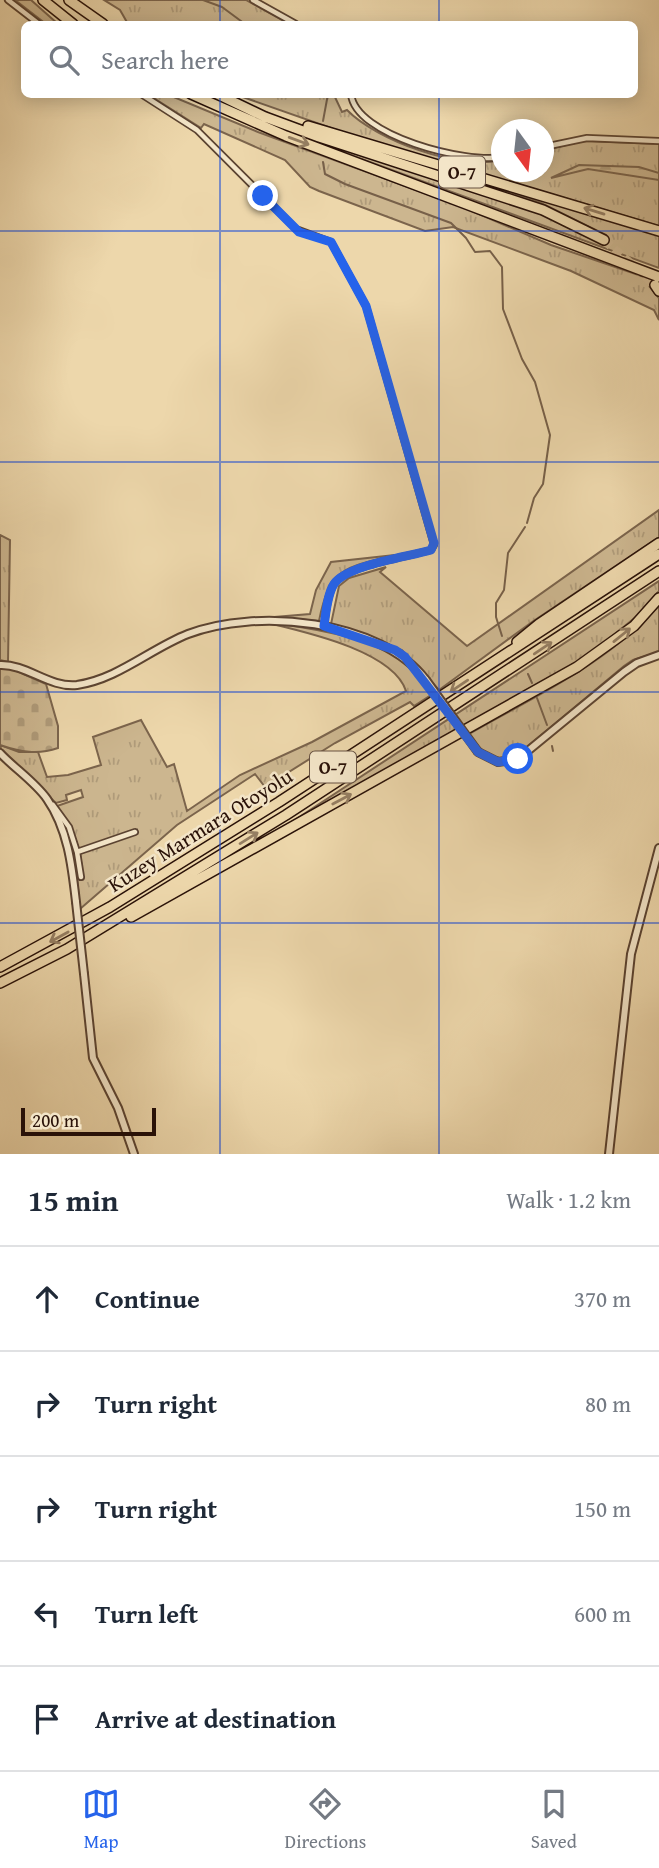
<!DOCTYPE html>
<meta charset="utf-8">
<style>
body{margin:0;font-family:"Gentium Book Plus",serif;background:#f6f6f7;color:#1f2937}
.compass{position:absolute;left:491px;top:119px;width:63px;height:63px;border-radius:50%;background:#fff;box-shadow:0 4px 18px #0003;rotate:165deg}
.scale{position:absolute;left:21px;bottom:18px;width:135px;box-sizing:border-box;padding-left:7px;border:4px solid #2a1208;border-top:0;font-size:19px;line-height:24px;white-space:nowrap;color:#2a1208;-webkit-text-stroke:5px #f3e5c8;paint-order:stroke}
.stop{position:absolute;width:21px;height:21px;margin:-16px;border:5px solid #2563eb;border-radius:50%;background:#fff}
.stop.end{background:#2563eb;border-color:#fff;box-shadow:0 2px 7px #0008}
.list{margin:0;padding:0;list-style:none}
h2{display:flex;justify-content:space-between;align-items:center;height:91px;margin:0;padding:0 28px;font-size:30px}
h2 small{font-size:23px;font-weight:400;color:#747a83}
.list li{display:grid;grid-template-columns:46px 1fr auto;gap:21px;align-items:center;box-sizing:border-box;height:105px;padding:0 28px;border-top:2px solid #e0e1e3}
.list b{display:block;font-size:26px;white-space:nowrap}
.list em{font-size:23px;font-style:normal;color:#747a83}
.icon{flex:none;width:38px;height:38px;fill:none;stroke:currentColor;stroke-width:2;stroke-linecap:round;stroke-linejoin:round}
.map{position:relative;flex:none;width:659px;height:1154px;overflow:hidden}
.search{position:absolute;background:#fff;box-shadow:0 4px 18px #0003;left:21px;right:21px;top:21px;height:77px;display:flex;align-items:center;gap:18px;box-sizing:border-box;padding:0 24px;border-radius:10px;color:#747a83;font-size:26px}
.sheet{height:616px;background:#fff}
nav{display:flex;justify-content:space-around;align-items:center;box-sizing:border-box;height:98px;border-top:2px solid #e0e1e3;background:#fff;font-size:19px;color:#747a83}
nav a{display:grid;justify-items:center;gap:4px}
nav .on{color:#2563eb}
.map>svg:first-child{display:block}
.grass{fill:url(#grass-tufts);stroke:#7b644c;stroke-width:2}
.forest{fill:url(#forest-firs);stroke:#7b644c;stroke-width:2}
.cemetery{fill:url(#cemetery-stones);stroke:#7b644c;stroke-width:2}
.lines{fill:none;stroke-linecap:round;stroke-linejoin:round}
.stream{stroke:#776049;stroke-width:2}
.motorway-tunnel{stroke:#d0b993;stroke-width:9;stroke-dasharray:9 4.5;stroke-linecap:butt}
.minor-casing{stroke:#5b4331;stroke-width:8}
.tertiary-casing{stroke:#5b4331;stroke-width:10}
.motorway-casing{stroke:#2a1208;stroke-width:12}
.minor{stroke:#f3e5c8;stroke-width:4.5}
.tertiary{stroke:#f3e5c8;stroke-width:6}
.motorway{stroke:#edd7ab;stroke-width:9}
.tertiary-bridge-casing{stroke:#5b4331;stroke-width:10;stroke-linecap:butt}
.tertiary-bridge{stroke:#f3e5c8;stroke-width:6}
.oneway{stroke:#957e62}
.route{stroke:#2563eb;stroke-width:9}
.grid{fill:none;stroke:#1d4ed8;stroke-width:2;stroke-opacity:0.55}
.labels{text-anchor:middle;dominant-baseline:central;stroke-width:5;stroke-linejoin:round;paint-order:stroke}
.shield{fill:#f3e5c8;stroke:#665142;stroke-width:2}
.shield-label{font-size:19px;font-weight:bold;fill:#2a1208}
.street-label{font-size:21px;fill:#2a1208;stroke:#f3e5c8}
</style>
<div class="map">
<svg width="659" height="1154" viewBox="0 0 659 1154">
<defs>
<pattern id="grass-tufts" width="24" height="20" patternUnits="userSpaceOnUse" patternTransform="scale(1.75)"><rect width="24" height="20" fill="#ccb68f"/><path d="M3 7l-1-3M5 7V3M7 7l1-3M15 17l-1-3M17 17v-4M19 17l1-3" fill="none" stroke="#af9b7a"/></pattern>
<pattern id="forest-firs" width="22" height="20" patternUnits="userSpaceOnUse" patternTransform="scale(1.75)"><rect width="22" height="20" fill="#ccb68f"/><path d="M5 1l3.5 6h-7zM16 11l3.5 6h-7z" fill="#af9b7a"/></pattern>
<pattern id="cemetery-stones" width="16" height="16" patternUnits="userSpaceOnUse" patternTransform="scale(1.75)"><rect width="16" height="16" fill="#ccb68f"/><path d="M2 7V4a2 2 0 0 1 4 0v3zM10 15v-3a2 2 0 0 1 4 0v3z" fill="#af9b7a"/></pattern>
</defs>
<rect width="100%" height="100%" fill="#edd7ab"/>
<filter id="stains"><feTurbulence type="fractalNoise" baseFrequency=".00286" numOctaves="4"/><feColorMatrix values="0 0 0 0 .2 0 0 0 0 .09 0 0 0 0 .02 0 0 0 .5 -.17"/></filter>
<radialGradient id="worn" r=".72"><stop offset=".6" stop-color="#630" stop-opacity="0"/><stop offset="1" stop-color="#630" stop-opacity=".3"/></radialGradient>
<path class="grass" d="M15,0H31L58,24H46Z
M104,0H246L289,24H128L120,10Z
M149,95H169L258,132L465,208L551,245L659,282V285L650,287L659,298V320L654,310L571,271L453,227L425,231L319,191L310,187L285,160L204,124L201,128Z
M237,95H334L342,112L347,110C376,140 460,171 501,160L502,172H544V150L584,141L659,144V226L351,135Z
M258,121L521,206L604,240L606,235L541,203L469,178L659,235V268Z
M659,510V537L532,622L439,690L402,650L331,624L339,586L349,578L386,567L380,572L467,646Z
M0,535L10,540L8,662L0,660Z
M395,555C345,568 330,566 319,621L274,617L310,614L316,590L331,562Z
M659,581V591L642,612L589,655L278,831Z
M659,605V652L633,660L624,666L515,757C492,762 481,752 469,734C535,696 609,663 659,605Z
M268,623C301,626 373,638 400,657C413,667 422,681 431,695L414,706L410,702L335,743L265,787L255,774L177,825L80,909L77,878L83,877L80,853L137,833V830L79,849L71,827L57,806L83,797L81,790L66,795L67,800L56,803L2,753L0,745L19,752H38L47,777L68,775L101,765L93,737L141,720L167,767L174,764L187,811L240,775L312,742L406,691C393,651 305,632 268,623Z"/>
<path class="forest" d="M579,165L639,167L659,173V180L588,169L551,178Z"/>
<path class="cemetery" d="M0,669H12L46,684L58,726V748C38,755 20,752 0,745Z"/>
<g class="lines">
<path class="stream" d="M203,0L222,7L245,24
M323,121L328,94
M323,162L325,174L345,184L451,223L466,238L475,252L490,251L502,267L503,309L522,359L535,382L550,435L543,484L534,498L527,523
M502,636L496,617V603L504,590L508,553L525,527
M528,674L532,683
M537,698L547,725
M552,746L553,751"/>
<path class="motorway-tunnel" d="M604,240L655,285"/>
<g class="minor-casing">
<path id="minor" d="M8,0L39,24
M253,0L296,24
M141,94L197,130L296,229L331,242L366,306L434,545L431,550C408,557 347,565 334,584C327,595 326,613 324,626
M351,94C355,136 467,164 502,157
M544,147L587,138L659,141
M53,805L69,827L77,852L135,832
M77,852L81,877"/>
</g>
<g class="tertiary-casing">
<path id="tertiary" d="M0,665C27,664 49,688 77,685C118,679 150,649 188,634C255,608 380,619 426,680
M478,752L498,762L518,759L624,672L637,663L659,655
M0,753C14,768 35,782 47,799C68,829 72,867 76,902
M84,974L93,1058L118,1108L134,1154
M609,1154L631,954L659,848"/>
</g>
<g class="motorway-casing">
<path id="motorway" d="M43,0L73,24
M69,0L103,24
M191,94L286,136L659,277
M217,94L265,117L319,137L543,210L604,240
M308,126L659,231
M655,285L659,291
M517,642L539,624L659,543
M131,917L577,667L634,626L659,598
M0,967L110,907L279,802L659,554
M0,983L67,949L286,815L659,571"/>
</g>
<use href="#minor" class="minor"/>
<use href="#tertiary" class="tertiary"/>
<use href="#motorway" class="motorway"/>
<g class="tertiary-bridge-casing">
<path id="tertiary-bridge" d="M426,680L478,752
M76,902L84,974"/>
</g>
<use href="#tertiary-bridge" class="tertiary-bridge"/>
</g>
<defs><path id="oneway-shaft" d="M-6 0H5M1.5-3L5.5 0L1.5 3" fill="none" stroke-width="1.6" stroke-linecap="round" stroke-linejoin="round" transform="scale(1.75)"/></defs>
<g class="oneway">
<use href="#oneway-shaft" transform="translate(299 141) rotate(20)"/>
<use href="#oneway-shaft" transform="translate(594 211) rotate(-163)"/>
<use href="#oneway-shaft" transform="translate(622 635) rotate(-39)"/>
<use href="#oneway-shaft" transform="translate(543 648) rotate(-34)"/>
<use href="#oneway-shaft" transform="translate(459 686) rotate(146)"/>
<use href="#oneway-shaft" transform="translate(342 799) rotate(-28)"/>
<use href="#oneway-shaft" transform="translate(249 838) rotate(-32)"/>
<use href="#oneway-shaft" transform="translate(59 937) rotate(151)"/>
</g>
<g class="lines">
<path class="route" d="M263,196L299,232L331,242L366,306L434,543L431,550C408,557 347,565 334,584C327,595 326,613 324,626L395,650L405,657L478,752L498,762L518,759"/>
</g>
<path class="grid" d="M220,0V24M439,0V24M220,94V1154M439,94V1154M0,231H659M0,462H659M0,692H659M0,923H659"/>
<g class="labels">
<g class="shield">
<rect x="439" y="156.5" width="46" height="31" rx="5"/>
<rect x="310" y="751.5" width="46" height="31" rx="5"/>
</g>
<g class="shield-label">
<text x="462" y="172">O-7</text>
<text x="333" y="767">O-7</text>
</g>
<g class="street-label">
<text transform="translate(200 830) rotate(-32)">Kuzey Marmara Otoyolu</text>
</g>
</g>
<rect width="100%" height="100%" filter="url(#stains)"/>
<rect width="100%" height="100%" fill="url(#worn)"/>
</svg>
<svg class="compass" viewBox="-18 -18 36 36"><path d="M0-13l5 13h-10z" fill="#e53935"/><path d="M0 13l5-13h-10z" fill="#747a83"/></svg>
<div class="scale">200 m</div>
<div class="stop" style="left:518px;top:759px"></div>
<div class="stop end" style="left:263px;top:196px"></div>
<div class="search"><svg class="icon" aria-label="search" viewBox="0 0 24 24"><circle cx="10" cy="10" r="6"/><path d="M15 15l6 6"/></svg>Search here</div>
</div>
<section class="sheet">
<h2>15 min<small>Walk · 1.2 km</small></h2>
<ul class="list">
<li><svg class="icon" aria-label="ahead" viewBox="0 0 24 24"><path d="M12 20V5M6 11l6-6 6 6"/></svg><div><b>Continue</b></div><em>370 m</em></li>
<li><svg class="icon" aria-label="right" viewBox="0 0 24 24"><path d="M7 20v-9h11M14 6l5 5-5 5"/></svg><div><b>Turn right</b></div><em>80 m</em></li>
<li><svg class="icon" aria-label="right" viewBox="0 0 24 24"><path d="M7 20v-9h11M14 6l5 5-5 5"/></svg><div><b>Turn right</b></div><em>150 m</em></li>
<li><svg class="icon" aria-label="left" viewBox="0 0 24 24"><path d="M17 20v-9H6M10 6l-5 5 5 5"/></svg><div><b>Turn left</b></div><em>600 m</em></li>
<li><svg class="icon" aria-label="arrive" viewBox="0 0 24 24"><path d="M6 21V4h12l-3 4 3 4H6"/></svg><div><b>Arrive at destination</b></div></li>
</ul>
</section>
<nav>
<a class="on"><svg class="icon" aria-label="map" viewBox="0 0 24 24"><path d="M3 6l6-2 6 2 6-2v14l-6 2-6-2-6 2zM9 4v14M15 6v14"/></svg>Map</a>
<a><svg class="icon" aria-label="directions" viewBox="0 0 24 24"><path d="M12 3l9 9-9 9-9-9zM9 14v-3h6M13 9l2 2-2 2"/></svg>Directions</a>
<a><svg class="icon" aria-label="saved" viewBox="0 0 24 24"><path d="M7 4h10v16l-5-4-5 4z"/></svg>Saved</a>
</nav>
